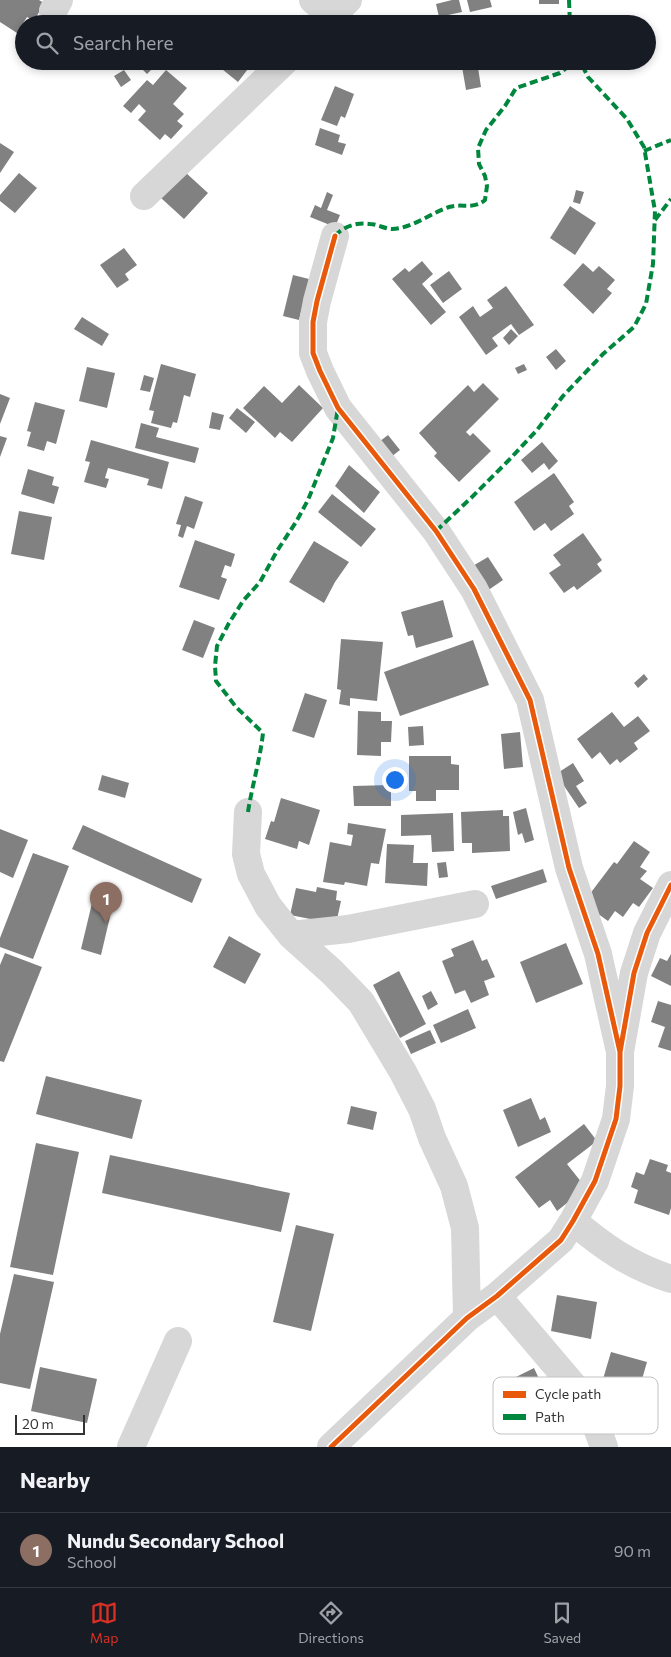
<!DOCTYPE html>
<style>
body{margin:0;font-family:Commissioner,sans-serif;background:#20242c;color:#f1f3f6}
.scale{position:absolute;left:15px;bottom:12px;width:70px;box-sizing:border-box;padding-left:5px;border:2px solid #333;border-top:0;font-size:14px;line-height:18px;white-space:nowrap;color:#333;-webkit-text-stroke:4px #fff;paint-order:stroke}
.you{position:absolute;left:394px;top:779px;width:18px;height:18px;margin:-12px;border:4px solid #fff;border-radius:50%;background:#1a73e8;box-shadow:0 0 0 8px #1a73e833}
.badge{display:grid;place-items:center;width:32px;height:32px;border-radius:50%;background:#d93025;color:#fff;font-size:16px;font-weight:700}
.pin{position:absolute;translate:-50% -41px;filter:drop-shadow(0 1px 2px #0008)}
.pin::after{content:'';position:absolute;top:26px;width:18px;height:15px;background:inherit;clip-path:polygon(0 0,100% 0,50% 100%)}
.list{margin:0;padding:0;list-style:none}
h2{display:flex;justify-content:space-between;align-items:center;height:65px;margin:0;padding:0 20px;font-size:21px}
h2 small{font-size:16px;font-weight:400;color:#9ea1a6}
.list li{display:grid;grid-template-columns:32px 1fr auto;gap:15px;align-items:center;box-sizing:border-box;height:75px;padding:0 20px;border-top:1px solid #363941}
.list b{display:block;font-size:19px;white-space:nowrap}
.list p{margin:0;font-size:16px;white-space:nowrap;color:#9ea1a6}
.list em{font-size:16px;font-style:normal;color:#9ea1a6}
.icon{flex:none;width:28px;height:28px;fill:none;stroke:currentColor;stroke-width:2;stroke-linecap:round;stroke-linejoin:round}
.map{position:relative;flex:none;width:671px;height:1447px;overflow:hidden}
.search{position:absolute;background:#171b24;box-shadow:0 2px 8px #0003;left:15px;right:15px;top:15px;height:55px;display:flex;align-items:center;gap:12px;box-sizing:border-box;padding:0 18px;border-radius:28px;color:#9ea1a6;font-size:19px}
.sheet{height:140px;background:#171b24}
nav{display:flex;justify-content:space-around;align-items:center;box-sizing:border-box;height:70px;border-top:1px solid #363941;background:#171b24;font-size:14px;color:#9ea1a6}
nav a{display:grid;justify-items:center;gap:2px}
nav .on{color:#d93025}
.map>svg:first-child{display:block}
.building{fill:#818181}
.lines{fill:none;stroke-linecap:round;stroke-linejoin:round}
.minor{stroke:#d7d7d7;stroke-width:28}
.quiet{stroke:#00873e;stroke-width:4;stroke-dasharray:8 4;stroke-linecap:butt}
.cycleway-casing{stroke:#fff;stroke-width:8}
.cycleway{stroke:#e8590c;stroke-width:5}
.key{fill:#fff;stroke:#c2c2c2;stroke-width:1}
.key-label{font-size:14px;fill:#333}
</style>
<div class="map">
<svg width="671" height="1447" viewBox="0 0 671 1447">
<rect width="100%" height="100%" fill="#fff"/>
<path class="building" d="M0,0H39L44,3L34,21L27,17L17,33L0,22Z
M452,0H459L462,12L439,17L436,4Z
M467,0H490L492,7L470,12Z
M539,0H559V4H539Z
M418,17L419,24H380V23Z
M144,61H157L158,63L147,74L139,66Z
M212,61H254L238,82Z
M396,61H414V62L396,65Z
M461,61H477L481,87L466,90Z
M124,70L131,80L121,87L114,76Z
M166,70L187,88L173,104L184,114L177,121L183,126L171,139L165,134L160,140L138,120L146,111L139,104L131,113L123,106L147,80L153,85Z
M335,86L354,94L345,118L341,116L337,126L321,120Z
M320,128L340,135L338,142L346,144L342,155L315,145Z
M0,143L14,152L0,173Z
M185,172L208,193L184,219L161,198Z
M19,173L37,188L15,213L0,201V195Z
M576,190L584,192L580,204L573,202Z
M327,192L333,195L327,210L340,215L335,227L310,217L315,205L321,208Z
M570,206L596,223L575,255L550,238Z
M124,248L137,265L125,274L129,280L117,288L100,265Z
M422,261L433,274L422,284L446,312L431,325L392,279L405,268L409,272Z
M583,263L593,272L599,266L615,280L607,289L612,293L593,314L563,285Z
M449,271L462,289L443,303L430,285Z
M293,275L309,279L299,320L283,316Z
M506,286L534,325L519,335L511,324L492,338L498,346L486,355L459,317L473,306L480,317L493,308L487,300Z
M82,317L109,334L102,346L74,329Z
M511,329L518,336L509,345L503,338Z
M556,349L566,361L556,370L546,357Z
M161,364L196,374L190,397L184,395L177,423L173,422L171,428L151,423L154,411L149,410Z
M524,364L527,370L518,374L515,368Z
M87,367L115,373L107,408L79,401Z
M144,375L154,378L150,392L140,390Z
M483,383L499,399L466,432L470,436L473,433L491,451L459,482L434,456L437,453L419,433L468,385L474,392Z
M299,385L323,408L292,442L280,432L275,438L243,408L264,386L282,403Z
M0,394L10,398L0,424Z
M35,402L65,410L56,444L47,441L44,451L27,446L31,432L27,431Z
M237,408L255,422L246,433L229,418Z
M212,412L224,415L220,430L209,428Z
M141,423L159,428L156,437L199,448L195,463L135,448Z
M388,435L400,450L387,460L375,445Z
M0,436L7,438L0,457Z
M91,440L169,462L162,489L147,485L149,479L108,468L105,478L109,479L106,488L84,482L90,462L85,461Z
M542,442L558,461L549,470L544,463L532,473L521,460Z
M349,465L380,492L364,513L335,486Z
M28,469L54,477L52,485L59,487L54,504L21,494Z
M554,473L574,502L569,506L574,514L551,531L545,523L534,531L514,502Z
M332,494L376,529L361,547L318,512Z
M185,496L203,502L194,529L187,526L183,538L178,536L181,525L176,524Z
M19,511L52,517L44,560L11,554Z
M583,533L602,560L597,564L602,571L577,590L574,586L564,593L549,573L561,565L553,555Z
M195,540L235,554L231,567L225,565L221,577L227,579L219,600L179,587Z
M314,541L349,562L335,582L324,603L289,582Z
M488,557L503,580L487,591L471,567Z
M443,600L453,637L416,648L413,635L408,636L401,612Z
M194,620L215,628L203,658L182,650Z
M341,639L383,642L377,701L350,698V706L339,704L341,690L337,689Z
M473,640L489,685L400,716L384,672Z
M644,674L648,679L638,688L634,683Z
M305,693L327,700L314,738L292,731Z
M358,711L381,712V721H392L391,742H381V756L357,755Z
M612,712L624,727L638,716L650,731L634,743L638,749L620,763L617,759L610,765L600,752L592,759L577,739Z
M423,726L424,745L409,746L408,727Z
M520,732L523,767L504,769L501,734Z
M409,756H451V764L459,765V790H436V801H416V791H409Z
M573,763L584,781L576,786L587,803L579,808L556,774Z
M102,775L129,783L125,798L98,790Z
M391,785V806H354L353,786Z
M281,798L320,810L309,845L299,841L297,849L265,839L271,821L274,822Z
M526,808L534,840L525,843L522,833L518,835L513,812Z
M503,810V816H509L510,851L472,853V843H462L461,812Z
M453,813L454,851L432,852L431,835L401,836V815Z
M348,823L386,829L379,864L371,863L367,886L345,882L344,885L323,882L330,842L351,846L353,835L347,834Z
M83,825L202,879L192,903L72,849Z
M0,829L28,840L13,878L0,872Z
M634,841L650,852L640,867L647,871L640,879L653,888L639,907L633,903L623,917L615,911L608,921L583,903L614,862L617,864Z
M387,844L414,845L413,863H428L427,886L385,883Z
M33,853L69,866L33,959L0,947V938Z
M446,862L448,877L439,878L437,863Z
M543,869L547,882L496,899L491,886Z
M317,887L337,891L336,900L341,901L336,924L290,915L296,888L316,892Z
M93,899L113,904L101,955L81,949Z
M229,936L261,954L245,984L213,967Z
M473,940L482,961L487,959L495,977L484,981L489,995L471,1003L465,990L455,994L442,961L454,956L451,949Z
M566,943L583,984L536,1003L520,962Z
M5,953L42,967L4,1062L0,1061V965Z
M671,954V986L651,976L660,958L667,961Z
M399,971L426,1024L400,1038L373,985Z
M431,991L438,1004L428,1010L422,996Z
M658,1001L671,1005V1051L658,1047L665,1027L651,1022Z
M468,1009L476,1028L441,1043L433,1025Z
M430,1030L436,1043L411,1054L405,1041Z
M46,1076L142,1100L132,1139L36,1114Z
M531,1098L540,1120L545,1117L551,1132L518,1147L503,1110Z
M351,1106L377,1112L373,1130L347,1124Z
M584,1124L597,1141L567,1164L586,1188L557,1211L550,1200L539,1208L515,1177Z
M36,1143L79,1152L53,1275L10,1267Z
M110,1155L290,1193L281,1232L102,1193Z
M650,1159L668,1165L666,1171L671,1173V1208L669,1215L634,1203L638,1190L631,1187L636,1172L644,1175Z
M296,1225L334,1234L311,1331L273,1322Z
M14,1274L54,1282L30,1389L0,1383V1334Z
M557,1295L597,1302L591,1339L551,1331Z
M611,1352L647,1362L634,1407L598,1396Z
M40,1367L97,1379L87,1423L31,1411Z
M534,1368L548,1398L518,1413L504,1383Z"/>
<g class="lines">
<path class="minor" d="M313,0L331,15
M53,11L59,0
M322,24L348,0
M144,196L285,61
M335,236L317,301L313,322V353L320,371L338,408L436,531L474,589L530,700L569,868L598,954L620,1052
M248,812L246,854L251,874L268,906L291,935L332,972L361,1002L403,1072L422,1109L432,1138L454,1186L465,1228L467,1318
M291,935L348,929L475,904
M573,1221C605,1248 631,1266 671,1279
M497,1296L583,1397L596,1425L604,1447
M131,1447L178,1341
M331,1447L467,1318L497,1296L561,1240L573,1221L595,1181L616,1119L620,1086V1052L634,973L647,933L671,885"/>
<path class="quiet" d="M569,0L570,24
M644,151L671,140
M655,220L671,199
M335,236C343,226 358,222 370,224C377,224 385,229 392,229C414,228 430,213 449,207C463,203 473,210 485,200L487,186L485,176L479,164L478,148L486,130L505,106L516,88L560,73L575,61
M436,531L471,498L509,460L537,430L563,396L603,354L634,327L646,304L653,264L655,211L644,147L627,119L588,77L580,61
M248,812C252,786 260,760 263,733L236,707L216,681L215,666L217,646L229,623L243,601L260,582L277,551L296,522L308,500L333,438L338,408"/>
<g class="cycleway-casing">
<path id="cycleway" d="M335,236L317,301L313,322V353L320,371L338,408L436,531L474,589L530,700L569,868L598,954L620,1052
M331,1447L467,1318L497,1296L561,1240L573,1221L595,1181L616,1119L620,1086V1052L634,973L647,933L671,885"/>
</g>
<use href="#cycleway" class="cycleway"/>
</g>
<rect x="493" y="1377" width="165" height="57" rx="8" class="key"/>
<rect x="503" y="1391" width="23" height="7" fill="#e8590c"/>
<rect x="503" y="1414" width="23" height="6" fill="#00873e"/>
<g class="key-label">
<text x="535" y="1399">Cycle path</text>
<text x="535" y="1422">Path</text>
</g>
</svg>
<div class="scale">20 m</div>
<div class="you"></div>
<div class="pin badge" style="left:106px;top:923px;background:#8d6e63">1</div>
<div class="search"><svg class="icon" aria-label="search" viewBox="0 0 24 24"><circle cx="10" cy="10" r="6"/><path d="M15 15l6 6"/></svg>Search here</div>
</div>
<section class="sheet">
<h2>Nearby<small></small></h2>
<ul class="list">
<li><span class="badge" style="background:#8d6e63">1</span><div><b>Nundu Secondary School</b><p>School</p></div><em>90 m</em></li>
</ul>
</section>
<nav>
<a class="on"><svg class="icon" aria-label="map" viewBox="0 0 24 24"><path d="M3 6l6-2 6 2 6-2v14l-6 2-6-2-6 2zM9 4v14M15 6v14"/></svg>Map</a>
<a><svg class="icon" aria-label="directions" viewBox="0 0 24 24"><path d="M12 3l9 9-9 9-9-9zM9 14v-3h6M13 9l2 2-2 2"/></svg>Directions</a>
<a><svg class="icon" aria-label="saved" viewBox="0 0 24 24"><path d="M7 4h10v16l-5-4-5 4z"/></svg>Saved</a>
</nav>
